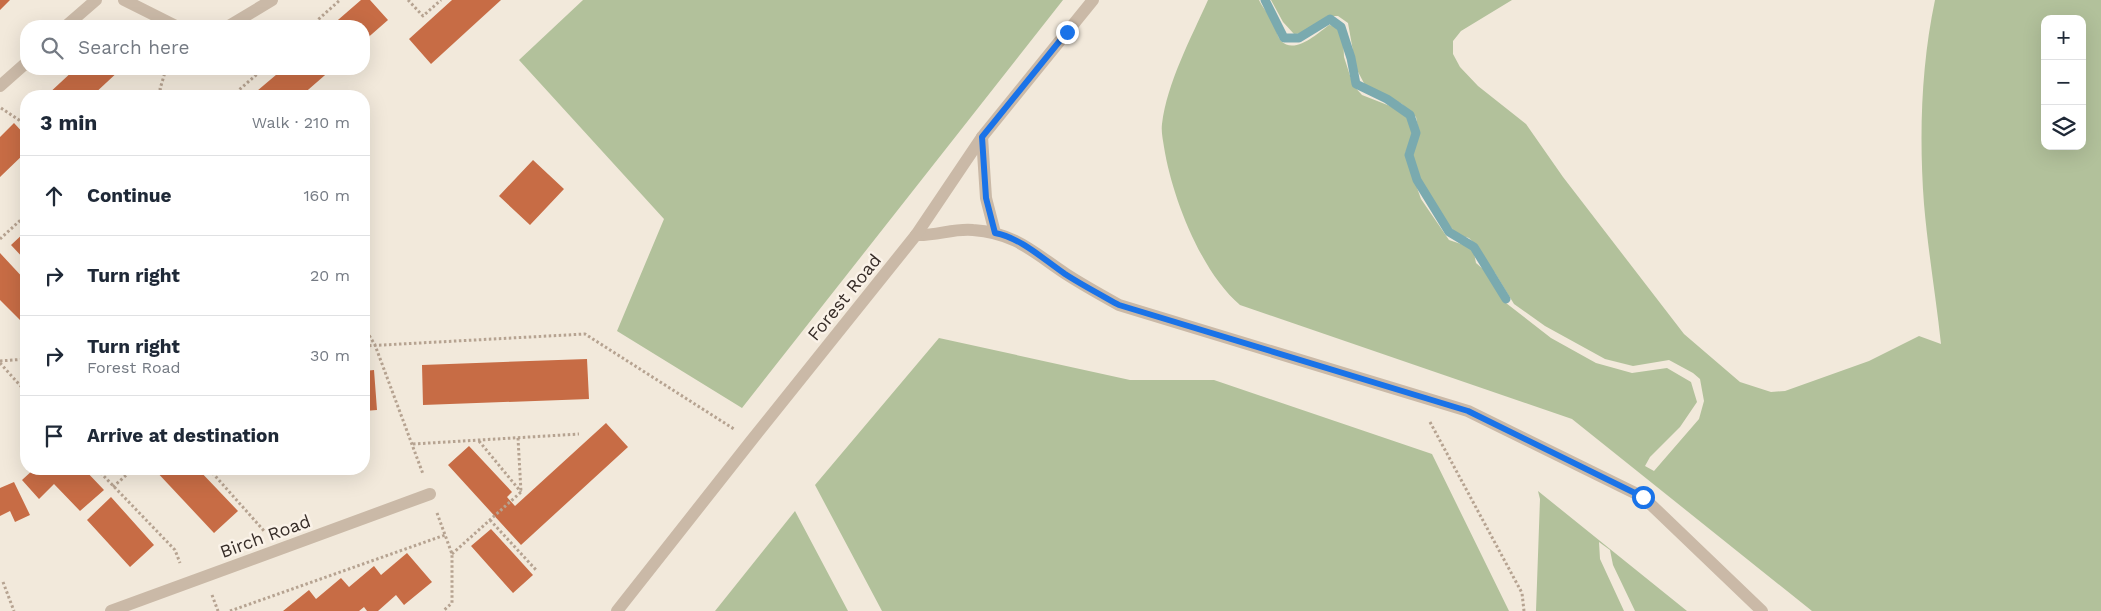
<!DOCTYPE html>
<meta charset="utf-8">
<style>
body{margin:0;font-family:"Work Sans",sans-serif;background:#f6f6f7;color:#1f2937}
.controls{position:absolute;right:15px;top:15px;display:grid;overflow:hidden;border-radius:10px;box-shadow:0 5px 20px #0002}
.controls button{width:45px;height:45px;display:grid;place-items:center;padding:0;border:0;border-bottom:1px solid #e0e1e3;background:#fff;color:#1f2937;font:25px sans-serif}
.stop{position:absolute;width:15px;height:15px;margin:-11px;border:4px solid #1a73e8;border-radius:50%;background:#fff}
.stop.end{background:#1a73e8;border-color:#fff;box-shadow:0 1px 5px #0008}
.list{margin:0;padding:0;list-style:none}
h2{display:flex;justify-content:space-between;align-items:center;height:65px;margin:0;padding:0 20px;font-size:21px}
h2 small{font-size:16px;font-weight:400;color:#747a83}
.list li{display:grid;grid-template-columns:32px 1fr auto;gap:15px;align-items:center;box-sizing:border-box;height:80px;padding:0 20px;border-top:1px solid #e0e1e3}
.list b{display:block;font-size:19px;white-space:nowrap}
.list p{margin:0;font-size:16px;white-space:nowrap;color:#747a83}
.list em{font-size:16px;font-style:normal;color:#747a83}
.icon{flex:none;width:28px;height:28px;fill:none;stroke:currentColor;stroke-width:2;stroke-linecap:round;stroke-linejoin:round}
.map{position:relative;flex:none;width:2101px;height:611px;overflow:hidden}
.search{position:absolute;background:#fff;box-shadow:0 5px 20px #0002;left:20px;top:20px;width:350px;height:55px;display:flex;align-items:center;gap:12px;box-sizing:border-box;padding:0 18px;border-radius:20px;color:#747a83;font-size:19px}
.panel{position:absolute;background:#fff;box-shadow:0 5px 20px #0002;left:20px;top:90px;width:350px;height:385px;border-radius:20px}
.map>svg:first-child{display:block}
.green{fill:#b2c19b;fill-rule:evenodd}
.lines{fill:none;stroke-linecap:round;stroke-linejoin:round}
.stream{stroke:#7aaaaf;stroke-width:9}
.building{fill:#c76c45}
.path{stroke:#b6a391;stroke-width:3;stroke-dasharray:2.5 2.5;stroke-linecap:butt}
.minor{stroke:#cab9a7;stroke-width:12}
.tertiary{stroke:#cab9a7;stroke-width:12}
.route{stroke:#1a73e8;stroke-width:6}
.labels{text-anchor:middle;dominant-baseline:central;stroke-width:5;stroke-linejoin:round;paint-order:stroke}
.street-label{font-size:18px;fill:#372d28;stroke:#faf2e8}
</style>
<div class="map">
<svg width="2101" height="611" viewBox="0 0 2101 611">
<rect width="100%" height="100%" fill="#f2e9db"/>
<path class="green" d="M583,0H1063L742,408L617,331L664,219L519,60Z
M1208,0H1259C1262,7 1268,13 1272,19C1276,25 1276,35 1281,41C1295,55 1318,33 1329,25L1337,26L1343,36L1344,57L1353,85L1362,95L1390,106L1410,119L1413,133L1405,154L1421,199L1449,240L1473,248L1476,263L1491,276L1506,303L1551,338L1596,363L1632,373L1667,368L1691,382L1697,402L1680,427L1650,457L1645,466L1654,471L1699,419L1704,401L1700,379L1693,373L1669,360L1633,366L1605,359L1545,326L1514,304L1495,273L1482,262L1479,248L1469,238L1458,235L1445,221L1417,173L1411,154L1419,133L1416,117L1402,104L1366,87L1356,68L1348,23L1338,16H1327L1307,33L1294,34L1283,22L1271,0H1512L1461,31L1453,41V54L1460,67L1478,86L1526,124L1563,177L1684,334L1740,382L1771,392L1785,391L1869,361L1919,336L1941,344C1936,297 1928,251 1924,204C1919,137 1921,66 1935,0H2101V611H1812L1572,419L1240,305C1201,272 1172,197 1164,147C1163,140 1161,132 1162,124C1167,83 1191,38 1208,0ZM2045,19H2082V146H2045Z
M939,338L1130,380H1214L1432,454L1509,611H882L815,485Z
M1538,491L1687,611H1635L1613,565L1610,550L1599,542L1600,559L1624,611H1536L1540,499Z
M795,511L848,611H715Z"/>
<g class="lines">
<path class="stream" d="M1265,0L1284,38H1299L1330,19L1341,27L1351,58L1356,84L1387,99L1410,115L1416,133L1409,155L1417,180L1449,232L1474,247L1506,299"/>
</g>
<path class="building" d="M0,0H10L0,10Z
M361,0H370L388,20L364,41V26H331Z
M452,0H501L431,64L409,39Z
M75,69H121L92,96H46Z
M283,69H332L301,96H251Z
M14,123L26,136V152L0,177V137Z
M533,160L564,189L530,225L499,196Z
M26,231V261L11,245Z
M0,253L26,281V322L24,324L0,300Z
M587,359L589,399L423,405L422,365Z
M374,370L377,410L364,411V371Z
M606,423L628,447L521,545L448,465L469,446L512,492L507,497L515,506Z
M34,469H84L104,490L80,511L54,484L39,499L22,480Z
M154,469H198L238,511L214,533Z
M14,482L30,515L15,522L10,511L0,516V488Z
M111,497L154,545L130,567L87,520Z
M491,529L533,575L513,593L471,546Z
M407,553L432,582L404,605L396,595L378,611H367L364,607L359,611H283L309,590L316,599L341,578L349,587L374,566L381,575Z"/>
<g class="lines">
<path class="path" d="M408,0L423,16L441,0
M311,26L340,0
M166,69L160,89L166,96
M152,96L160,89
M232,96L263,69
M1,108L19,120L26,128
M0,239L26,215
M364,327L375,345L423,474
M364,346L585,334L734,429
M0,361L26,359
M0,363L26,392
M1430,422L1522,593L1524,611
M518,438L521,492
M479,441L521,492
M413,444L579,434
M97,469L175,550L180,563
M209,469L265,532
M113,487L133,469
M437,513L452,554V603L443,611
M490,520L537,571
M452,554L521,492
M3,582L14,611
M212,595L218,611
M230,611L445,535"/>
<path class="minor" d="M124,0L176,26
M66,26L96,0
M229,26L272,0
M0,86L26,63
M982,137L986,198L995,233
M916,235C936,236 954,228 973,230C1015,233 1033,252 1066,274C1083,285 1101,295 1119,305L1468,411L1643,497L1762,611
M111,611L430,494"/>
<path class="tertiary" d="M617,611L751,441L916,235L982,137L1093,0"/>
</g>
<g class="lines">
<path class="route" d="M1067,32L982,137L986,198L995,233C1021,238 1043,259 1065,274C1082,285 1101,295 1119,305L1468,411L1643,497"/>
</g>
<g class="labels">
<g class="street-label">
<text transform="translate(844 297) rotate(-51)">Forest Road</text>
<text transform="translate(265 536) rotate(-20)">Birch Road</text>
</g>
</g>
</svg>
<div class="controls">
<button>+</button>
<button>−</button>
<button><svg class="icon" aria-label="layers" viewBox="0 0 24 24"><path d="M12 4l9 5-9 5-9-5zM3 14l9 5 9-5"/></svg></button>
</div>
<div class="stop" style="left:1643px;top:497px"></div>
<div class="stop end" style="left:1067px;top:32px"></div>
<div class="search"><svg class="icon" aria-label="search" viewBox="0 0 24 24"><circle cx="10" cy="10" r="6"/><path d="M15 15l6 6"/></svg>Search here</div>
<section class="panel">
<h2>3 min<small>Walk · 210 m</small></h2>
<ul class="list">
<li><svg class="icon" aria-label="ahead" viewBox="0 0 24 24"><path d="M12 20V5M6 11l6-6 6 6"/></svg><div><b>Continue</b></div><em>160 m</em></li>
<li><svg class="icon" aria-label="right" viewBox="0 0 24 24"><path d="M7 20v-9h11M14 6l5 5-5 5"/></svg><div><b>Turn right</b></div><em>20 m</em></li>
<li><svg class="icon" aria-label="right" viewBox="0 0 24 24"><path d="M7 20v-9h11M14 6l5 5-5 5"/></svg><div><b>Turn right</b><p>Forest Road</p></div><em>30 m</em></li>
<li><svg class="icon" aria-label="arrive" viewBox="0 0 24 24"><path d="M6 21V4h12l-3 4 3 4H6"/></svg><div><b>Arrive at destination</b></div></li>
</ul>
</section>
</div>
